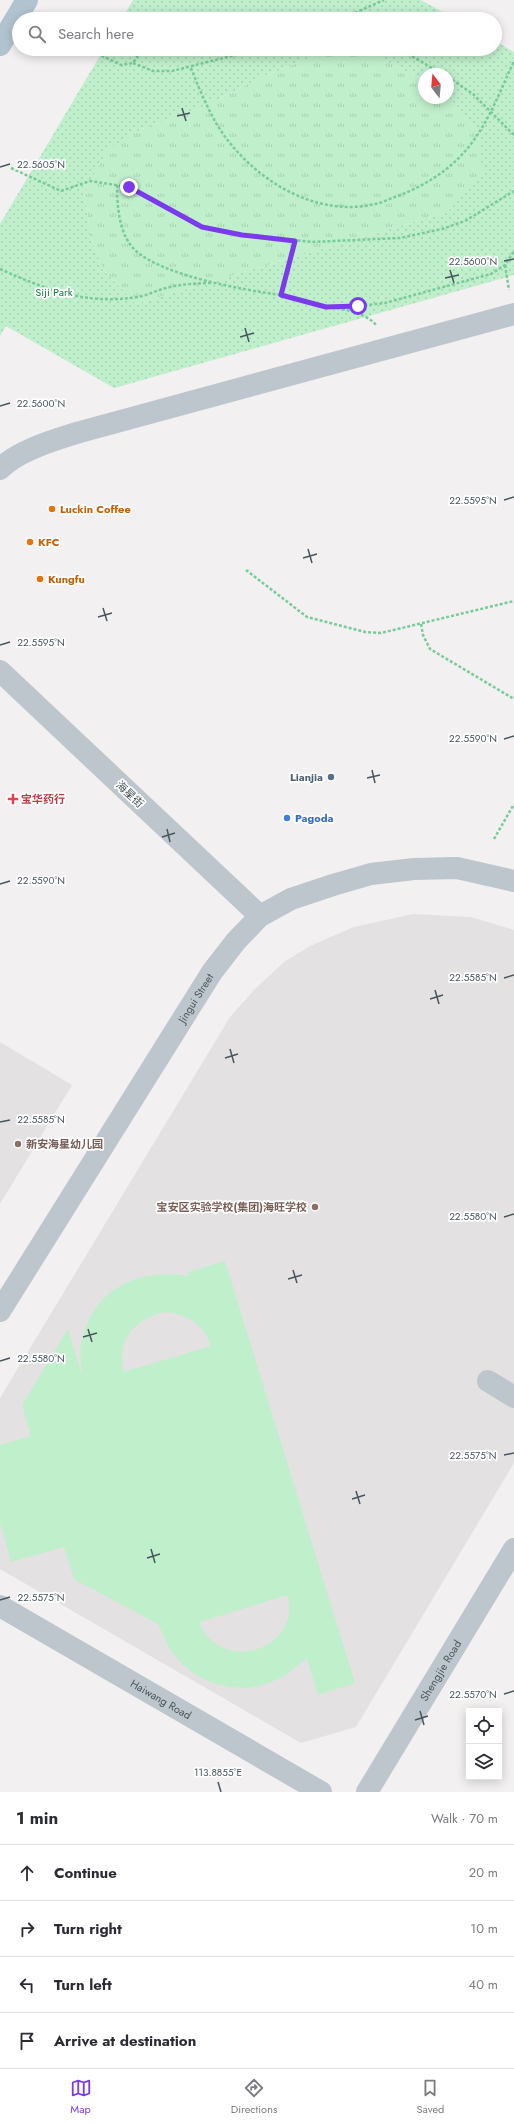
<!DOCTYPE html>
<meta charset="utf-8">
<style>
body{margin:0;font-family:Jost,"Noto Sans SC",sans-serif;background:#f2f2f3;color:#2b2b33}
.controls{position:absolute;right:12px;bottom:12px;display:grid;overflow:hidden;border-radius:0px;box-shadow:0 2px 10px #0003}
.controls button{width:36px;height:36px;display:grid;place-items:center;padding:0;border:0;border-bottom:1px solid #e1e1e2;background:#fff;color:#2b2b33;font:20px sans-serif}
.compass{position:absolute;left:418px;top:68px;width:36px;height:36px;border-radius:50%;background:#fff;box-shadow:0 2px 10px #0003;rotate:344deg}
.stop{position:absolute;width:12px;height:12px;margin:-9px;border:3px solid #7c3aed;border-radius:50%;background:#fff}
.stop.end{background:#7c3aed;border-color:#fff;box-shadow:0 1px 4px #0008}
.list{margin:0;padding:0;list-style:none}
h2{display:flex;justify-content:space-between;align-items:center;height:52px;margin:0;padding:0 16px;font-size:17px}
h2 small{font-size:13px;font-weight:400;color:#7c7c81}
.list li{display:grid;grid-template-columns:26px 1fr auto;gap:12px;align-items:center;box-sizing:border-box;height:56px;padding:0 16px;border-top:1px solid #e1e1e2}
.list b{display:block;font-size:15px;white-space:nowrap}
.list em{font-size:13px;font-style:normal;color:#7c7c81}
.icon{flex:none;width:22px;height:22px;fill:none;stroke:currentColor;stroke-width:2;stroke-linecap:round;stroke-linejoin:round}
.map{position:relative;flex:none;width:514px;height:1792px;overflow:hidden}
.search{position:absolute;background:#fff;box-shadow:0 2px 10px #0003;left:12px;right:12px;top:12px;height:44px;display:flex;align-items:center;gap:10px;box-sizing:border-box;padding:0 14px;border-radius:22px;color:#7c7c81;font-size:15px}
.sheet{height:276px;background:#fff}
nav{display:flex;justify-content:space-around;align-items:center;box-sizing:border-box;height:56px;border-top:1px solid #e1e1e2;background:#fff;font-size:11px;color:#7c7c81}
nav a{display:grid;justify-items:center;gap:2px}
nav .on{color:#7c3aed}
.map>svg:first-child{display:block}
.education{fill:#e3e1e2}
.grass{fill:url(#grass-tufts)}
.park{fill:url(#park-dots);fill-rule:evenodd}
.garden{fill:#c0efcc;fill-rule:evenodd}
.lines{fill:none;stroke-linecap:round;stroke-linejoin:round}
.path{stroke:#78cc99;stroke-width:2.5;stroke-dasharray:3 2;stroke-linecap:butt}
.minor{stroke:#bcc6cc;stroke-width:22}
.major{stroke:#b0c3ce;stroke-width:22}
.route{stroke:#7c3aed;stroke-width:5}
.ticks{fill:none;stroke:#48565d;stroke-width:1.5}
.food-dot{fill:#e8710a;stroke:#fff;stroke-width:1.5}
.service-dot{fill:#5c6f8a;stroke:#fff;stroke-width:1.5}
.health-dot{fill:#e0444e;stroke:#fff;stroke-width:1.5}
.shop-dot{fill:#3f7fe0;stroke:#fff;stroke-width:1.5}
.education-dot{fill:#8d6e63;stroke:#fff;stroke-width:1.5}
.labels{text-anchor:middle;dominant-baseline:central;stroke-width:3.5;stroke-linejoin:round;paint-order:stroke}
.park-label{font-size:11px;fill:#197e40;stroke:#fff}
.food-label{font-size:11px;font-weight:bold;fill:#c56008;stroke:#fff;text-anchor:start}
.service-label{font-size:11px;font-weight:bold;fill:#4e5e75;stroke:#fff;text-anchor:end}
.street-label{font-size:11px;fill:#48565d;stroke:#fff}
.health-label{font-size:11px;font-weight:bold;fill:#be3a42;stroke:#fff;text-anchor:start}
.shop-label{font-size:11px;font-weight:bold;fill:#366cbe;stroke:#fff;text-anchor:start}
.education-label{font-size:11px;font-weight:bold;fill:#785e54;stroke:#fff;text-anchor:start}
.ticks-label{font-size:10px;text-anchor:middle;fill:#48565d;stroke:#fff;stroke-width:3.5;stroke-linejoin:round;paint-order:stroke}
</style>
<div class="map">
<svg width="514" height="1792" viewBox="0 0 514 1792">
<defs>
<pattern id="grass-tufts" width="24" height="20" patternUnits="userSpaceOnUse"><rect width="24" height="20" fill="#c0efcc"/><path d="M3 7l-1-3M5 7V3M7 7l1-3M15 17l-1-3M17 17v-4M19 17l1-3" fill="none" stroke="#a6cfb2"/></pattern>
<pattern id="park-dots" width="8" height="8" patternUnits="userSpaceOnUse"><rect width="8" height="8" fill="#c0efcc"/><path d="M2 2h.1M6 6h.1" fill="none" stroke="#a6cfb2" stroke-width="1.8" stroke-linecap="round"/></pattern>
</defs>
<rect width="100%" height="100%" fill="#f2f0f0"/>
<path class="education" d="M413,914L471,917L514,930V1463L356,1727L301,1743L0,1569V1398L230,1017L255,989L284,962L310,946L354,927Z
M0,1042L72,1085L0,1204Z"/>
<path class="grass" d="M326,51L380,57L424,81V98H448V96L477,130L484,172L448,212L136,304L103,270L92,241L84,193L107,149L141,129L201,108L260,78Z"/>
<path class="park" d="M133,0H421L455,19H122Z
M495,41L514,52V275L114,388L6,326L0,336V224L104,49H495ZM326,51L380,57L424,81V74H448V96L477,130L483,172L448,212L136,304L103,270L92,241L84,193L107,150L141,129L201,108L260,78Z"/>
<path class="garden" d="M225,1261L355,1683L318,1695L307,1658L283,1677L266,1684L248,1688L230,1687L212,1683L196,1675L182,1664L170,1650L158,1624L74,1579L64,1547L11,1562L0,1523V1445L31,1436L22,1405L68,1329L82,1375C81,1363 79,1351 82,1339C95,1287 140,1268 189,1276L188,1272ZM167,1312C188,1315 204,1325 211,1346L124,1372C114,1341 137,1316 167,1312ZM287,1595C301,1638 246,1668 214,1642C207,1637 201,1629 200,1622Z"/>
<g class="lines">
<path class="path" d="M215,19C240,13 260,10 284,19
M341,19L384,0
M88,49L121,65L133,63L142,49
M399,49L443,74
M133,63L153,71H172L259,49
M191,68C198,86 206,105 216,123C247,175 312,219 375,204C383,203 390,198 398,196C426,185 452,169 471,144C490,119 501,89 514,61
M448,77L473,94L514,135
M11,168L61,191L90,181L129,187L202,227L242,235L312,242L400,238L442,229L465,221L514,191
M117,185C117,206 119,236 136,251C164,276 244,290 281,295L295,241
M505,265L509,290
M0,269C47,290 85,305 138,297C149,295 159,289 170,287C184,284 198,283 213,283
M281,295L326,307L358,306L385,303L491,274L505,265L514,251
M337,308C351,311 367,314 377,326
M246,570L307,617L365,632L381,633L514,601
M421,624L423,635L430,649L514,699
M494,839L514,804"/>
<g class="minor">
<path d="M0,469C18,450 55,440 80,432L514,314"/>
<path d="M0,671L260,916"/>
<path id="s1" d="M0,1311L212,972L236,941L260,916L291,899L333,885L371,874L414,869L457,868L514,881"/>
<path d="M488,1381L514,1397"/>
<path id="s2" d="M0,1606L321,1792"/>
<path id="s3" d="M367,1792L514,1549"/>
</g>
<path class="major" d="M0,45L27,0"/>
</g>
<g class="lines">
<path class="route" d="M129,187L202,227L242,235L295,241L281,295L326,307L358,306"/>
</g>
<path class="ticks" d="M182,108L186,121M177,116L190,113M0,167L10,164M504,261L514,259M450,270L454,283M445,278L459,275M245,328L249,342M240,337L254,333M0,406L10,403M504,500L514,497M308,549L312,563M303,558L317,554M103,608L107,621M98,617L112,613M0,645L10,642M504,739L514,736M372,770L375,783M367,778L380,775M167,829L170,842M162,837L175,833M0,884L10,881M504,978L514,975M435,990L439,1004M430,999L443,995M230,1049L234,1063M225,1058L238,1054M0,1122L10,1120M504,1217L514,1214M293,1270L297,1283M288,1279L302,1275M88,1329L92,1342M83,1337L97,1333M0,1361L10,1358M504,1455L514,1453M356,1491L360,1504M352,1499L365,1495M151,1549L155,1563M147,1558L160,1554M0,1600L10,1597M504,1694L514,1691M420,1711L424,1725M415,1720L428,1716M218,1782L221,1792"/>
<g class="food-dot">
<circle cx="52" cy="509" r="4"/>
<circle cx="30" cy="542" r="4"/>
<circle cx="40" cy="579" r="4"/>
</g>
<circle class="service-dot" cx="331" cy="777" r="4"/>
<path class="health-dot" d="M11 793h4v4h4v4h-4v4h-4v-4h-4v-4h4z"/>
<circle class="shop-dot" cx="287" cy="818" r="4"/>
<g class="education-dot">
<circle cx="18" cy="1144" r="4"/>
<circle cx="315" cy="1207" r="4"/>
</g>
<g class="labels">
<g class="park-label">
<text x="54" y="292">Siji Park</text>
</g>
<g class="food-label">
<text x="60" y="509">Luckin Coffee</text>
<text x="38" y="542">KFC</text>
<text x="48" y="579">Kungfu</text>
</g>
<g class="service-label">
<text x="323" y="777">Lianjia</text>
</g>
<g class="street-label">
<text transform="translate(130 794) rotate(43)">海星街</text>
<text stroke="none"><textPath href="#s1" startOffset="369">Jingui Street</textPath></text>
<text stroke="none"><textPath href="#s3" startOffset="142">Shengjie Road</textPath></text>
<text stroke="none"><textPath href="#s2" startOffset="186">Haiwang Road</textPath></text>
</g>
<g class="health-label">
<text x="21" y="799">宝华药行</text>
</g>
<g class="shop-label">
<text x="295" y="818">Pagoda</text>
</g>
<g class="education-label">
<text x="26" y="1144">新安海星幼儿园</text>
<text x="307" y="1207" text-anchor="end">宝安区实验学校(集团)海旺学校</text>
</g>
</g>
<g class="ticks-label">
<text x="41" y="168">22.5605°N</text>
<text x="473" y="265">22.5600°N</text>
<text x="41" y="407">22.5600°N</text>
<text x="473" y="504">22.5595°N</text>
<text x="41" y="646">22.5595°N</text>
<text x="473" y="742">22.5590°N</text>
<text x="41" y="884">22.5590°N</text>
<text x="473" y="981">22.5585°N</text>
<text x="41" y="1123">22.5585°N</text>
<text x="473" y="1220">22.5580°N</text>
<text x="41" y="1362">22.5580°N</text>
<text x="473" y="1459">22.5575°N</text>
<text x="41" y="1601">22.5575°N</text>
<text x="473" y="1698">22.5570°N</text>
<text x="218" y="1776">113.8855°E</text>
</g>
</svg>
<div class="controls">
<button><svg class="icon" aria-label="locate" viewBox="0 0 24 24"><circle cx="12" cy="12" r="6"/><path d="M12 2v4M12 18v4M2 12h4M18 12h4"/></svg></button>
<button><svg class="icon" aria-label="layers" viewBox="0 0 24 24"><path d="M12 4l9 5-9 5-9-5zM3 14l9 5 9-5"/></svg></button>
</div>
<svg class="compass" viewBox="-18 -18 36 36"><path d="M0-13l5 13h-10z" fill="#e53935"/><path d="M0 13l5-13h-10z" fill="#7c7c81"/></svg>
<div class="stop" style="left:358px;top:306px"></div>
<div class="stop end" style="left:129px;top:187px"></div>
<div class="search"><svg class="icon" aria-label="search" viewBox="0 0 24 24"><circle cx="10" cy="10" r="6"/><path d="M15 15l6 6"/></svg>Search here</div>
</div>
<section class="sheet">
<h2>1 min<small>Walk · 70 m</small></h2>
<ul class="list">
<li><svg class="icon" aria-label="ahead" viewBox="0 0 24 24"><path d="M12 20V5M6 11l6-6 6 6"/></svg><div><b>Continue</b></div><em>20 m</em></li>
<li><svg class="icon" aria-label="right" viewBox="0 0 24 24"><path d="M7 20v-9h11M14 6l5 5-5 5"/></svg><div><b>Turn right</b></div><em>10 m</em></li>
<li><svg class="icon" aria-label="left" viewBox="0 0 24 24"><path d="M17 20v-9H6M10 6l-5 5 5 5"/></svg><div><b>Turn left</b></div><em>40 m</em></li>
<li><svg class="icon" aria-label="arrive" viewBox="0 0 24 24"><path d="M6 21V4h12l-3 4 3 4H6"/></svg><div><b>Arrive at destination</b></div></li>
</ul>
</section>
<nav>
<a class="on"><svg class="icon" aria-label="map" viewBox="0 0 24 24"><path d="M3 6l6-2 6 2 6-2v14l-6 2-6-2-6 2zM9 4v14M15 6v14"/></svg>Map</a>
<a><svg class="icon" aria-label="directions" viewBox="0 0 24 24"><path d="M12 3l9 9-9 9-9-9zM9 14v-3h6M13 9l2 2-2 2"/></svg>Directions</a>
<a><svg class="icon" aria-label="saved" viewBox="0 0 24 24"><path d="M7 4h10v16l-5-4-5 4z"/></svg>Saved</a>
</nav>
